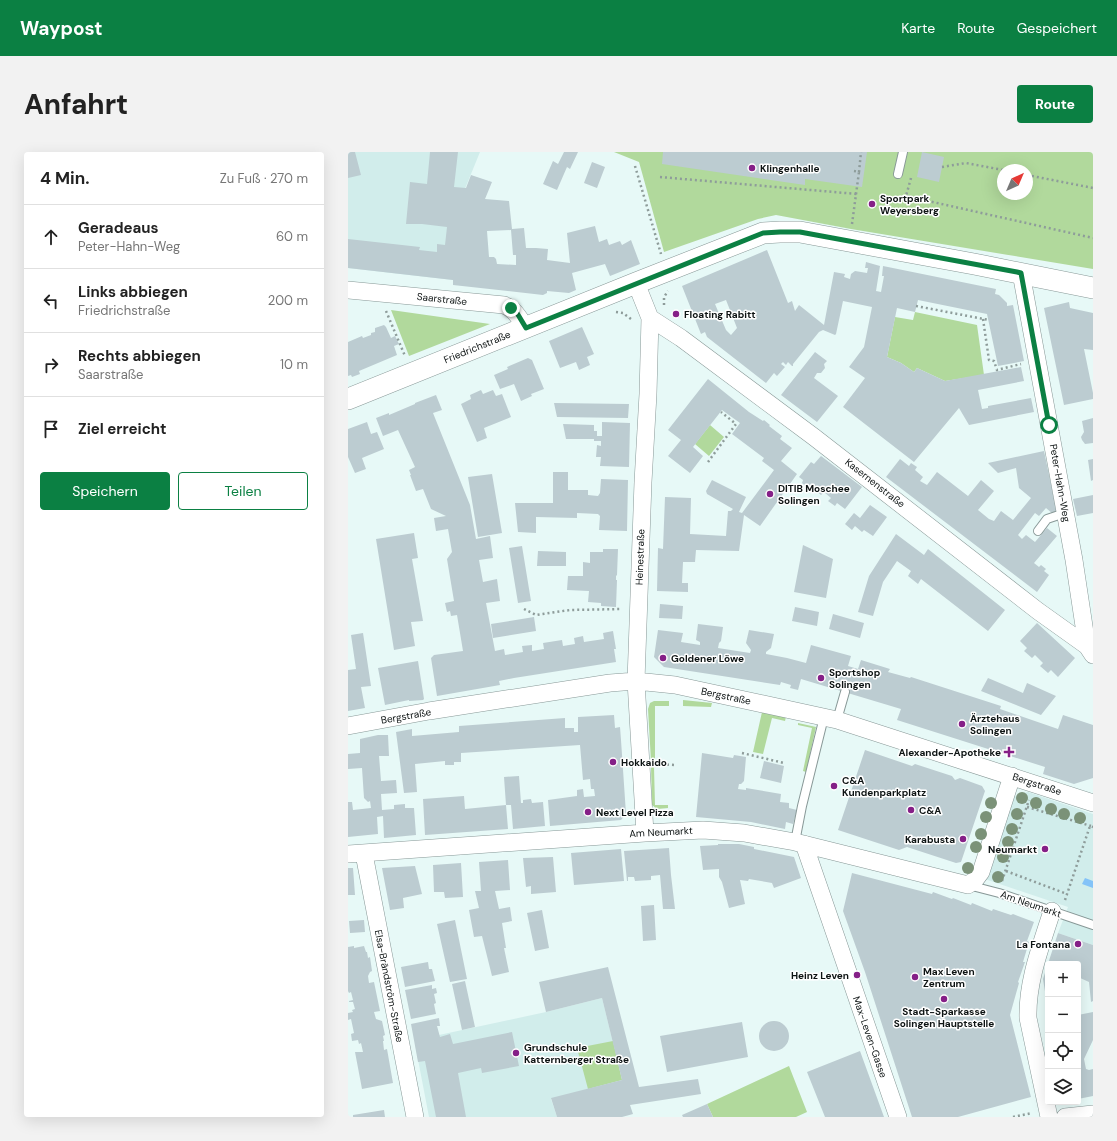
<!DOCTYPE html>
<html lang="de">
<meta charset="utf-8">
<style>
body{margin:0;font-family:"DM Sans",sans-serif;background:#f2f2f2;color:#222}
.controls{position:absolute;right:12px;bottom:12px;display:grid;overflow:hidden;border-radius:4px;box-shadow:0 4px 16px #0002}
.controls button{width:36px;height:36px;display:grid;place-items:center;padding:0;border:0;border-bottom:1px solid #e0e0e0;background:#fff;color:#222;font:20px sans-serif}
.compass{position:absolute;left:649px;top:12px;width:36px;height:36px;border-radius:50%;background:#fff;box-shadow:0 4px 16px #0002;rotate:44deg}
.stop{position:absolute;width:12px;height:12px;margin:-9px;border:3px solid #0b8043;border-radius:50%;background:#fff}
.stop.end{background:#0b8043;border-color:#fff;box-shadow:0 1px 4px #0008}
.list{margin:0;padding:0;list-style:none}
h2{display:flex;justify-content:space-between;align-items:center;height:52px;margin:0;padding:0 16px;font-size:17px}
h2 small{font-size:13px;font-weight:400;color:#767676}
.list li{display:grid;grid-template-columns:26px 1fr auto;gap:12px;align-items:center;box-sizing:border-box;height:64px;padding:0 16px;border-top:1px solid #e0e0e0}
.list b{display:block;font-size:15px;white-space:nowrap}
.list p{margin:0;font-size:13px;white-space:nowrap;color:#767676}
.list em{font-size:13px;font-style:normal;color:#767676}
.actions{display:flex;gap:8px;padding:12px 16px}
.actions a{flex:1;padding:9px 0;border:1px solid #0b8043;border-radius:4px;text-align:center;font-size:14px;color:#0b8043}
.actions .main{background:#0b8043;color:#fff}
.icon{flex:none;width:22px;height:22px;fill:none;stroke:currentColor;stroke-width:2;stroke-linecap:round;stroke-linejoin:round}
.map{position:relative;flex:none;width:745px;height:965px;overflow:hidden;border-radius:4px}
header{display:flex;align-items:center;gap:24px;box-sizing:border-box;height:56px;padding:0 20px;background:#0b8043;color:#fff}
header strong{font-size:19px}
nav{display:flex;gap:22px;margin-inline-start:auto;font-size:14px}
.intro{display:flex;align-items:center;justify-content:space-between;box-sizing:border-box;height:96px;padding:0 24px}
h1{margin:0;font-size:28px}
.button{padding:10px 18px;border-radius:4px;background:#0b8043;color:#fff;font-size:14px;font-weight:700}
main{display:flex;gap:24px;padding:0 24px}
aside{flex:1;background:#fff;border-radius:4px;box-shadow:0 4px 16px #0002}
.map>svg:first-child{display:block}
.built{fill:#d1edeb}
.green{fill:#b1d99c;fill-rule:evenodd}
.water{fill:#84c3f8}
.building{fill:#bcccd1;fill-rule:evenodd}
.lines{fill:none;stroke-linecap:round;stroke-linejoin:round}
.service-casing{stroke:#889897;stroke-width:10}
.minor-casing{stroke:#889897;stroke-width:18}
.tertiary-casing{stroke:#889897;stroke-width:22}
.path{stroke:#8e9c9a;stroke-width:2.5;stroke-dasharray:2 3;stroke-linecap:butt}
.service{stroke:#fff;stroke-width:8}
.minor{stroke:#fff;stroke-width:17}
.tertiary{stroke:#fff;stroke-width:21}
.tree{fill:#7b9278}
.route{stroke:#0b8043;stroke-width:5}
.poi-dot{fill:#851f87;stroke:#fff;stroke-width:1.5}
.labels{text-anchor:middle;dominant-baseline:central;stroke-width:3;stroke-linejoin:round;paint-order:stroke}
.poi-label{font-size:10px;font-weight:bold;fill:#0d1313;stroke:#fff;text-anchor:start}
.street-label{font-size:10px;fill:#0d1313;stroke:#fff}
</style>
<header>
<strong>Waypost</strong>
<nav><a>Karte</a><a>Route</a><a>Gespeichert</a></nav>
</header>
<div class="intro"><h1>Anfahrt</h1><a class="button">Route</a></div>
<main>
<aside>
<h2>4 Min.<small>Zu Fuß · 270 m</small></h2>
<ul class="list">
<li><svg class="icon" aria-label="ahead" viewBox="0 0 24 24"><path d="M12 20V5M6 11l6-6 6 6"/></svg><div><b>Geradeaus</b><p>Peter-Hahn-Weg</p></div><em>60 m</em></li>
<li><svg class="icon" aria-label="left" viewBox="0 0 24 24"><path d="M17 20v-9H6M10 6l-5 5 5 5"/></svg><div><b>Links abbiegen</b><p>Friedrichstraße</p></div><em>200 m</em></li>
<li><svg class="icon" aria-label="right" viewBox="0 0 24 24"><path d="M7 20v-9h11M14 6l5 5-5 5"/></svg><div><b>Rechts abbiegen</b><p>Saarstraße</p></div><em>10 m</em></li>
<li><svg class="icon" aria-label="arrive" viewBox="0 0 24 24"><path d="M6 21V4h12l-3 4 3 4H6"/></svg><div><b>Ziel erreicht</b></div></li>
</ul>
<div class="actions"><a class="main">Speichern</a><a>Teilen</a></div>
</aside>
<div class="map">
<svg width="745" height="965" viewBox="0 0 745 965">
<rect width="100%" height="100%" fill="#e7f9f7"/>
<path class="built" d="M0,0H132L114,44L105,128L0,116Z
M680,640L745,662V793L710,781L720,755L634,726L664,646L673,641Z
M254,846L274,928L203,947L209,965H81L67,892L91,883L198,860Z"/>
<path class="green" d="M266,0H745V117L503,77L428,63L410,67L316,100L291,10ZM655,18H679V42H655Z
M43,158L142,172L61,204Z
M567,160L629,173L636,223L597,229L569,216L566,220L553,211L539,205L547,165L565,168Z
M362,273L376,285L361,304L347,292Z
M335,548L364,551L363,555L335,554Z
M306,549H321V554H307V609H303L300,557L302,551Z
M414,560L438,565L437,569L424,566L415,602L405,600Z
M450,571L468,575L458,620L455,619L464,576L450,573Z
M303,615H306L307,653H320V656L309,657L304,653Z
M265,889L274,928L240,937L229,896Z
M441,914L459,960L448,965H365L359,952Z"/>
<path class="water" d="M737,726L745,729V736L734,732Z"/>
<path class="building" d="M0,0H7L13,23L0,26Z
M82,0H110L106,35L118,36L123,23L144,30L137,47L161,49L164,77L176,76L178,96H188L200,97L199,108L222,111L219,81L247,74L251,90L259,87L261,93L272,89L274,93L283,88L292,112L262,124L257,112L224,121L228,138L221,141L199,139V141L195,143L105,133V128L0,116V87L72,95L71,98L89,100V92L97,93L99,75L74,72H58L62,30L79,32ZM163,78L165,103H168V113L149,112L148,107L146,105H141L139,79Z
M216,0H230L222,17L219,15L209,38L195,32L205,9L210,12Z
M315,0H519L514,35L457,27V33L314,12Z
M574,0L596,5L591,30L569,25Z
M244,10L257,15L249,36L236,31Z
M419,98L440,151L444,149L447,159L451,153L476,173L486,120L497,122L496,125L502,127L503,122L507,119L519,121L520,116H517L518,110L532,114L528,139L533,140L536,124H534L535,114L648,137L647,142L651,143L659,151V154L665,153L676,209L650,214L639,162L570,148L567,160L549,156L539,205L553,211L566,220L569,216L597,229L673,215L676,229L630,238L634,257L640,256V254L683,246L686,260L621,273L611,256L566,310L495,255L517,226L501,215L516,195L524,155L495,149L488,182L487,183L475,178L471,180L445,212V214H444L440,210L438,213L435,210L433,212L437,215L429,224L426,221L418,231L359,185L357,180L353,182L334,134ZM378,148L389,176L383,183L378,178L367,152Z
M721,150L722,156L745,161V198L736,197L745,241V247L716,253L696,156Z
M36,173L38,175L43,186L47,184L51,192L46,194L49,203L11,219L12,222L4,225L3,223L0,224V190L14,184L15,186L23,183V181L27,180V176Z
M234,175L246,202L239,205L242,213L231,218L228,210L212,216L201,189Z
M467,200L479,209L476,212L477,216L473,221H469L466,226L490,244L469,270L433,243Z
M180,206L184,208L196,237L183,242L184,244L173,249L166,232L152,237L146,223L160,217L159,215Z
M360,227L401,260L415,269L416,268L422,273L421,274L434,284L432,287L444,296L433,309L449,322L412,374L396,363L391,399L348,398L347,410H335L334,431H340V440L309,439L310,396L315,397L317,345L343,346L342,382L378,384L380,359H383L385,357L359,342L358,339L364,328L398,345L391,360L394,361L426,318L414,309L416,306L384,282L392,271L374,258L345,295L355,304L342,321L320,304L333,288L320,278Z
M133,238L135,242L145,238L148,244L154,242L163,265L136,276L139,286L129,290L113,252L123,247L122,243Z
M88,243L94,258L85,261L122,353L128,387L142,384L145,406L131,408L135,430L149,427L152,449L138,451L147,499L156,497L157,503L175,500L174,494L184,493V499L196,497L195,491L214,488L215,494L227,492L226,486L235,484L236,490L256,487L255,481L265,479L268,497H266L268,510L166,526L151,529L152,533L89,544L83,506L86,503L115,499L109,463L103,464L102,459L99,460L97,451L106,449L99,407L104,400L100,377L88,379L86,366L98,364L83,357L75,337L68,339L62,323H63L61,318L67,315L50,278L35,284L28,266L41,261V263L67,252V251Z
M206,251L281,252L280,266L209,265Z
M745,266V291L737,292L734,288L733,285L736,280L734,269Z
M19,270L23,282L29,280L36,297L14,306L18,317L7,321L0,305V277Z
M254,270L282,271L281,315L252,314L253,305H248L249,293L253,294V289H246V287H218L215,272L246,273V279H249V284H254Z
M696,299L709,361L705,362L698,356L691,364L687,361L670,383L674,387L678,383L687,390L699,376L709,384L686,411L691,415L693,413L698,417L696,419L701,423L689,440L538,325L552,307L561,314L563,311L569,315L567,318L575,325L572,329L579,333L589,320L620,344L633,328L646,339L630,358L641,367L646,369L653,359L665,368L683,346L671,336L668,316L650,321L640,311Z
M473,304L514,335L497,357L489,351L487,354L480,349L483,346L476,340L473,343L465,336L463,339L454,331L455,328L451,325L463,310L466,312Z
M745,307V328L743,329L740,308Z
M205,320H220V338H240V343L250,344L252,341L253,327L280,328L279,379L251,378L252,364L250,362L229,361V366L188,365V381L170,380L167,351H205Z
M144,322L154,381L130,385L120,325Z
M745,343V361L729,364L725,347Z
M522,353L539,365L525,384L516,378L514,380L507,374L504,378L497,372L506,361L512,366Z
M66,381L70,406L64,407L75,469L63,470L67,494L46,498L28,387Z
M548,382L576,403L580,397L657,458L640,479L573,427L570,432L560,424L563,419L549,409L535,430L525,464L510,460L521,424Z
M455,393L485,407L478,446L446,440Z
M174,394L183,449L170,451L161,396Z
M255,397H270L269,423L268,424V428H269L268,455L253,454V451L240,450L241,439L219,438L220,424H235V410L242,411V400H255Z
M190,399L218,400V414H189Z
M312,452L335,454L334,467L311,466Z
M447,455L471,460L469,474L444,469Z
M485,462L516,471L512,486L481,477Z
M186,465L188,479L145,486L143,472Z
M689,471L727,506L710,525L703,518L700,521L692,514L695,511L687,503L684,506L676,499L679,496L672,489Z
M350,472L375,475L373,489L371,491L370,496L402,501L403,498L398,491L401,478L426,482L423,496L418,500V502L439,506L458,511L463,493L503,504L500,514L510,517L513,508L542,517L540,520L562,526L563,525L653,554L652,557L710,577L715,563L745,573V626L726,632L695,622L697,615L549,568L553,557L453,527L450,538L442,536L443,533L433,530L432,533L316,515L306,505L310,478L335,481L333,490L352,493V490L348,488Z
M15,481L23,534L13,535L17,556L0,559V518L8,517L3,483Z
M70,509L76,547L75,548L61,549V548L37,553L30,516Z
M640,526L675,541L679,531L708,544L693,563L633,539Z
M266,563L267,576L272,575L273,588L278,662L273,668L202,674L200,648L229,644V638L235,637L236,645L247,644L246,637H243L242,627L235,628L232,593L113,601V610H106V613H97V609L67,612L69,640L56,641L48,580L64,577V584L111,580V574L217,566V576H226V580H230V565Z
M30,583H40L41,604H31L33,629L48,628L49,641L33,642L34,658L46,657V653L57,652V656H66L68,683L36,686L35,664L29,665L30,682L0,685V650H4L5,658L23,656L22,649L20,650L16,646L14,616L0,617V602L12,601V587Z
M517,598L564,614L567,612L604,624L607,628L612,626L634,634L637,639L613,710L608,711L559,695L551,698L490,678Z
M354,601L385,606L386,603L398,605L396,629L393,632H391L390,637L398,638V636L433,642L432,650L441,651V656L449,658L445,672L438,670L437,677L403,670L348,665Z
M416,609L436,614L433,631L412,626Z
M171,624L173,651H175V648L183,647L184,651L195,650L197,674L165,677L163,653H158L156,625Z
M116,644L117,657L158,653L160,677L77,683L75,647Z
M370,692H391L406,695V697L446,705L453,726L426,736L424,731L401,727L400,729L392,728L397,752L381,756L374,730L371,725V717L355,718L352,694L370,693Z
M321,696L323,723L327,757H315L312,723L303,724V728L287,729L286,725H280V729H279L276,699Z
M273,697L276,729L226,733L223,701Z
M205,705L208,740L183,742V734L178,735L175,706Z
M160,708L162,738L147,739L151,757L162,755L164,769L154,771L158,796H156L161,820L144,824L134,784L126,785L121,758L131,756L127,739H133L131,710Z
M113,711L115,745L97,746L96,740H86L85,713Z
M67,714L74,742L55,746L56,756L42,758L34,716Z
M0,716H5L7,743H0Z
M504,721L584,742L585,740L604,747L605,746L623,753L624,751L644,759L645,757L663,763L665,762L686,770L679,789L681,790L675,810H677L670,830L671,831L662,863L683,945L610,965H564L517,820L495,759Z
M306,753L308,788L295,789L293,754Z
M194,758L201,796L187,799L179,761Z
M16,768L17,780L2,781L1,769Z
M107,768L119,827L102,830L89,772Z
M710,781L745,793V849L743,850L741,830L730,825V812H700L699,852L695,827Z
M6,794V796L16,794L18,800H19L20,806L22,805L24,819L22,820L20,824L21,831L26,830L32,859L26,860L28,867L34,869L37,883L35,884L36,889H35L36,898L39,897L45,931L14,937L7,900H15L13,891L11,892L10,888L4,889L3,882L6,881L3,867L0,868V861L5,860L4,858L7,857L5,850H1V849L5,848L3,840L1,841L0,839V795Z
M80,810L81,817H84L87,829L57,835L53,815Z
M260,815L291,935L350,927L353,942L282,953L285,962L274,965H209L203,946L274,928L254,846L198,860L191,830Z
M117,829L127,875L114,878L104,832Z
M84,833V837L88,836L89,841L86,842L88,851L86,852L88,862L63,867L57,838Z
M745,860V888L736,907L738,917L741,918L745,917V944L730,947V863Z
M91,866L92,874H89L92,885L102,882L105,892L164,880L171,914L134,921L133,916L110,921L118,965H88L77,909L70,910L63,872Z
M411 884a15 15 0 1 1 30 0a15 15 0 1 1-30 0Z
M394,870L400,905L319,920L312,884Z
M512,899L536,965H477L459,920Z
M359,952L365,965H335L334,963Z
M36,958L37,965H5V963Z"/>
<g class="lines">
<g class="service-casing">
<path id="service" d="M550,22L555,0
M690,379L699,367L717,361
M489,568L497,540
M447,690L454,654L476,565
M620,733L651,741L745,773"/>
</g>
<g class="minor-casing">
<path id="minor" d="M673,121L726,408L739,494
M288,131L302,166L300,242L295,330L288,529L297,681
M0,138L156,153C167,157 171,166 178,176
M302,166L333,186L466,285L690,459L739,494L745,503
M0,574L81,559L262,531L288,529L327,533L489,568L745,651
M456,692L550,965
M0,702L297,681L355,678L396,681L447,690L620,733L627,728L633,720L664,624
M16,702L67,965
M701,965L680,866C679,829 693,794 704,759
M717,965L745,962"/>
</g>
<g class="tertiary-casing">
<path id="tertiary" d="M0,247L288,131L415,81L432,80H452L626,112L745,136"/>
</g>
<path class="path" d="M287,14L313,102
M594,15L618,11L655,18
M506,19L511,20L513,0
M679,23L745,36
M312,25L509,42
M563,26L558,44L745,86
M504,72L511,20
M316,153V145L320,139
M568,154L641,168
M38,159L57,204
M268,160L275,161L283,167L285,166
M635,167L641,208L646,209L649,218L673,212
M360,310L388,272L373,260
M176,457L188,463L222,458L274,457
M394,601L436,611
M309,612L328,613
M679,655L743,674
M658,719L719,742
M654,729L681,648
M717,748L742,674L745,675
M665,965L684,961"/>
<use href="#service" class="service"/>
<use href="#minor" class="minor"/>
<use href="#tertiary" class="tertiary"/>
</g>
<g class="tree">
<circle cx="674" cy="646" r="6"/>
<circle cx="643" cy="651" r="6"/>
<circle cx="688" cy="651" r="6"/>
<circle cx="703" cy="657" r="6"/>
<circle cx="669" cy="662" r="6"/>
<circle cx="716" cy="662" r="6"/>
<circle cx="638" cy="665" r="6"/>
<circle cx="732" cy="666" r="6"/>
<circle cx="664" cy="677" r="6"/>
<circle cx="633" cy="682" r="6"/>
<circle cx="660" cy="690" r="6"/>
<circle cx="628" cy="695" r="6"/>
<circle cx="655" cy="705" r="6"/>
<circle cx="620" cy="716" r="6"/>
<circle cx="650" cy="725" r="6"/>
</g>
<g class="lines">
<path class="route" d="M163,156L169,161L178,176L415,81L432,80H452L669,120L673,121L701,273"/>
</g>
<g class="poi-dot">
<circle cx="404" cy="16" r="4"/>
<circle cx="524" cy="52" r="4"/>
<circle cx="328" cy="162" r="4"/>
<circle cx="422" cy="342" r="4"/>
<circle cx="315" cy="506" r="4"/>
<circle cx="473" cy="526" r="4"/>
<circle cx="614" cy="572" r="4"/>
<path d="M659 594h4v4h4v4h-4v4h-4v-4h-4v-4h4z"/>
<circle cx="265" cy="610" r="4"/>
<circle cx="486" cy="634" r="4"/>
<circle cx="563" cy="658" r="4"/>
<circle cx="240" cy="660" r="4"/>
<circle cx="615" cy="687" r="4"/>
<circle cx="697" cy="697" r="4"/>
<circle cx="730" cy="792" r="4"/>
<circle cx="509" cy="823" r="4"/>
<circle cx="567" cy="825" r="4"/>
<circle cx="596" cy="847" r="4"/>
<circle cx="168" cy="901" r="4"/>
</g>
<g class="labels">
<g class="poi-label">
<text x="412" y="16">Klingenhalle</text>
<text x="532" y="46">Sportpark<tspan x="532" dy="12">Weyersberg</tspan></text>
<text x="336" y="162">Floating Rabitt</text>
<text x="430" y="336">DITIB Moschee<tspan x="430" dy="12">Solingen</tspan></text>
<text x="323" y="506">Goldener Löwe</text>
<text x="481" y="520">Sportshop<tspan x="481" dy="12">Solingen</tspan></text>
<text x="622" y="566">Ärztehaus<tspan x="622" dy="12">Solingen</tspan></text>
<text x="653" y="600" text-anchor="end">Alexander-Apotheke</text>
<text x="273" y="610">Hokkaido</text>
<text x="494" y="628">C&amp;A<tspan x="494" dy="12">Kundenparkplatz</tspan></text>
<text x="571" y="658">C&amp;A</text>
<text x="248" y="660">Next Level Pizza</text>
<text x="607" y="687" text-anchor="end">Karabusta</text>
<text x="689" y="697" text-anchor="end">Neumarkt</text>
<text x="722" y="792" text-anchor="end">La Fontana</text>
<text x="575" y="819">Max Leven<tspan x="575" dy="12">Zentrum</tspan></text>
<text x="501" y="823" text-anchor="end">Heinz Leven</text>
<text x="596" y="859" text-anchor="middle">Stadt-Sparkasse<tspan x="596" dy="12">Solingen Hauptstelle</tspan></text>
<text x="176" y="895">Grundschule<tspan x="176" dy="12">Katternberger Straße</tspan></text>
</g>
<g class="street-label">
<text transform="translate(94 147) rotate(6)">Saarstraße</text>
<text transform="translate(129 195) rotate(-22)">Friedrichstraße</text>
<text transform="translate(527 331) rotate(38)">Kasernenstraße</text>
<text transform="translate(712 331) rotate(80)">Peter-Hahn-Weg</text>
<text transform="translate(292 405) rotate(-88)">Heinestraße</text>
<text transform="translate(378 544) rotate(12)">Bergstraße</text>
<text transform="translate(58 564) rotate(-10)">Bergstraße</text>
<text transform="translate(689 632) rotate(18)">Bergstraße</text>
<text transform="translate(313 680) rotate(-3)">Am Neumarkt</text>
<text transform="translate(683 752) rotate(19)">Am Neumarkt</text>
<text transform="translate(41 834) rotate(79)">Elsa-Brändström-Straße</text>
<text transform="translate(522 885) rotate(71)">Max-Leven-Gasse</text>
</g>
</g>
</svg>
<div class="controls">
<button>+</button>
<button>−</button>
<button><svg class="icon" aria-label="locate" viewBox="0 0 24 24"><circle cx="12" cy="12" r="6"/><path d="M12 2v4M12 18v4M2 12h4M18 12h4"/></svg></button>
<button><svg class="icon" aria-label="layers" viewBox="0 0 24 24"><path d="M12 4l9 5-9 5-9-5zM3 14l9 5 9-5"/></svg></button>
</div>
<svg class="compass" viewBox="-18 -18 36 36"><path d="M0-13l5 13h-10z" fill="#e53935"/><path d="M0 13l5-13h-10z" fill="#767676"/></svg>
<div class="stop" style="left:701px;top:273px"></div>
<div class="stop end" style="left:163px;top:156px"></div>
</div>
</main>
